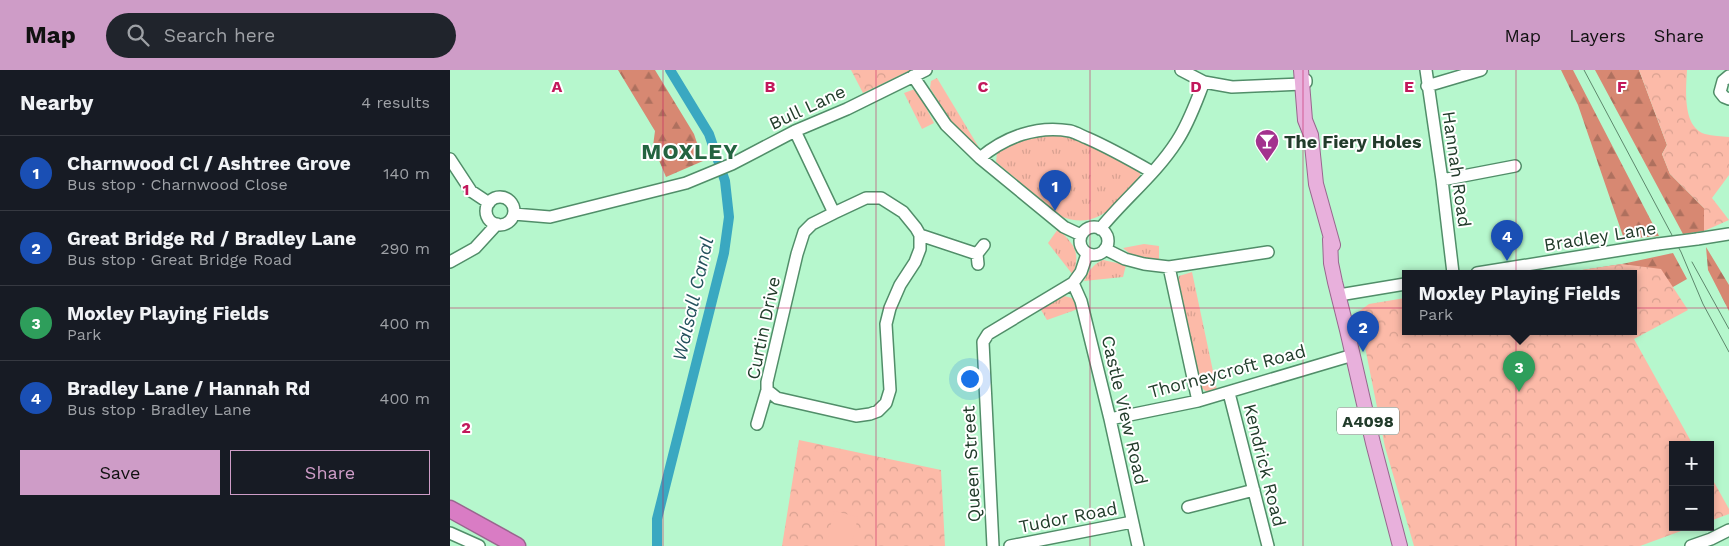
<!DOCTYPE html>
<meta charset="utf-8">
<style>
body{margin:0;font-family:"Work Sans",sans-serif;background:#20242c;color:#f1f3f6}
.controls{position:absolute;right:15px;bottom:15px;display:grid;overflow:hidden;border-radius:0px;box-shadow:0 2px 8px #0003}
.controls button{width:45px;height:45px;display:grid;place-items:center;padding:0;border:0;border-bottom:1px solid #363941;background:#171b24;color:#f1f3f6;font:25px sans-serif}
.you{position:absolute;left:519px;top:308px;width:18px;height:18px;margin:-12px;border:4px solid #fff;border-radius:50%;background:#1a73e8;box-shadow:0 0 0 8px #1a73e833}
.badge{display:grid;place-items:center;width:32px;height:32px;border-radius:50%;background:#ce9cc7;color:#fff;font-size:16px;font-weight:700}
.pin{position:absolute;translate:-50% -41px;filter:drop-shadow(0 1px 2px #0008)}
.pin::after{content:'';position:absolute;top:26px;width:18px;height:15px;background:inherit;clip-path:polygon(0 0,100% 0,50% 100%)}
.popup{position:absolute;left:952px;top:200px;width:235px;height:65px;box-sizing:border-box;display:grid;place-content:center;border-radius:0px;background:#171b24;filter:drop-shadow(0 1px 4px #0005);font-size:16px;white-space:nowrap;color:#9ea1a6}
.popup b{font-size:19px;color:#f1f3f6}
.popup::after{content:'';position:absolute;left:50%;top:100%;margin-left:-10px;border:10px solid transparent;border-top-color:#171b24}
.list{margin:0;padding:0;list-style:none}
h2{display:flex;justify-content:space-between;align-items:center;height:65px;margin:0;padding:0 20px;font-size:21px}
h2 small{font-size:16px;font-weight:400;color:#9ea1a6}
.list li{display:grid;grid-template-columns:32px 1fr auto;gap:15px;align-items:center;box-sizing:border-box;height:75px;padding:0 20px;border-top:1px solid #363941}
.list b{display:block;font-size:19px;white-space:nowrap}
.list p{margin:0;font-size:16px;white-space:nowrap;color:#9ea1a6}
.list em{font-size:16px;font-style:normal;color:#9ea1a6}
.actions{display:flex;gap:10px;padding:15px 20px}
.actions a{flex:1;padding:11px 0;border:1px solid #ce9cc7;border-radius:0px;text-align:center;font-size:18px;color:#ce9cc7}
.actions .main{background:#ce9cc7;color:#111}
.icon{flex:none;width:28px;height:28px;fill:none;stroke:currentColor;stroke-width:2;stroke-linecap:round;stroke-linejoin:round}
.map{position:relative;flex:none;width:1279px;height:476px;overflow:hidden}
header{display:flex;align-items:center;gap:30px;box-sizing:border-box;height:70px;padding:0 25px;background:#ce9cc7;color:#111}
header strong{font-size:24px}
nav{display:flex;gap:28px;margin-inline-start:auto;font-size:18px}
.search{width:350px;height:45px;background:#20242c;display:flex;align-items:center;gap:12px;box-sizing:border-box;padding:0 18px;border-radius:28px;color:#9ea1a6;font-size:19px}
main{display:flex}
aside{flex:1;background:#171b24}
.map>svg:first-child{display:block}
.grass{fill:url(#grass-tufts)}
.forest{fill:url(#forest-firs)}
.park{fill:url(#park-crowns)}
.pitch{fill:#fcbaa8}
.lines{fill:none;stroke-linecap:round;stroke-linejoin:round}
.canal{stroke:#3aa8c1;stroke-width:10}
.minor-casing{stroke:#518e69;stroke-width:14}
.major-casing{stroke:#99668e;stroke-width:16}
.highway-casing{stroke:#99668e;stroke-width:19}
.minor{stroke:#fff;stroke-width:11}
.major{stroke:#e8b0dc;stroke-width:14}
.highway{stroke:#d97cc4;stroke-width:16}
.tram{stroke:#5d876c;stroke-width:1}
.minor-bridge-casing{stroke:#518e69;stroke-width:14;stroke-linecap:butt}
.minor-bridge{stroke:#fff;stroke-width:11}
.grid{fill:none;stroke:#c2185b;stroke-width:1;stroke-opacity:0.55}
.labels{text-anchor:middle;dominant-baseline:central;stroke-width:4;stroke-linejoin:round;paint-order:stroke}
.shield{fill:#fff;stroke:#64766b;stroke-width:1}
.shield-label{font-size:16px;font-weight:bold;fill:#223c2b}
.street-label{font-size:18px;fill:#223c2b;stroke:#fff}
.poi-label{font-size:18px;font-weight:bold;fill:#223c2b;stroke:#fff;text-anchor:start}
.water-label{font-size:19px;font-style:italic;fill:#24525d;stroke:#fff}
.district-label{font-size:22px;font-weight:bold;letter-spacing:1px;fill:#246340;stroke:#fff}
.grid-label{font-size:16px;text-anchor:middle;font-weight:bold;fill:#c2185b;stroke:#fff;stroke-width:4;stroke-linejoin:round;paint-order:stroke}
</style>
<header>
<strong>Map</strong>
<div class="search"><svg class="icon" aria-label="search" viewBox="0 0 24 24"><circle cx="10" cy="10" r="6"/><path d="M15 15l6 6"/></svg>Search here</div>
<nav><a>Map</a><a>Layers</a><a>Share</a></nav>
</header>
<main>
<aside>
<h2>Nearby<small>4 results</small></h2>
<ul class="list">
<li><span class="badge" style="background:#1a4fb4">1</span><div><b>Charnwood Cl / Ashtree Grove</b><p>Bus stop · Charnwood Close</p></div><em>140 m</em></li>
<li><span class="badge" style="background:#1a4fb4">2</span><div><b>Great Bridge Rd / Bradley Lane</b><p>Bus stop · Great Bridge Road</p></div><em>290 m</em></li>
<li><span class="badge" style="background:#2e9e5b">3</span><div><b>Moxley Playing Fields</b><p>Park</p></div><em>400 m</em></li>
<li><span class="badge" style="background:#1a4fb4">4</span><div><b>Bradley Lane / Hannah Rd</b><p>Bus stop · Bradley Lane</p></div><em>400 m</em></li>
</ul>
<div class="actions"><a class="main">Save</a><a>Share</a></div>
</aside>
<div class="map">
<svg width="1279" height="476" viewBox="0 0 1279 476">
<defs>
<pattern id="grass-tufts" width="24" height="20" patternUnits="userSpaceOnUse" patternTransform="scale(1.25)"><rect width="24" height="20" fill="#fcbaa8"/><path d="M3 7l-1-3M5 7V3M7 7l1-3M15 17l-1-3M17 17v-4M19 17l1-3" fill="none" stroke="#d8a191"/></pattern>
<pattern id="forest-firs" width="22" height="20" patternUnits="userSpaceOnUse" patternTransform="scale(1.25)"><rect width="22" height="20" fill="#d78872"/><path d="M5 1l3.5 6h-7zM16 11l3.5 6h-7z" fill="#ae705e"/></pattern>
<pattern id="park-crowns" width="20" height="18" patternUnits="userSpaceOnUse" patternTransform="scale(1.25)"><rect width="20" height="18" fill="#fcbaa8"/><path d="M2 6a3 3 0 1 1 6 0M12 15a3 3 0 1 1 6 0" fill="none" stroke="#d8a191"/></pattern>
</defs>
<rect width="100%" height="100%" fill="#b6f7cd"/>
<path class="grass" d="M487,8L528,76H524L505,57L480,18L481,11Z
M465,19L468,22L484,53L472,59L454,23Z
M594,64L622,66L690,100V108C665,133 649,162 610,146L546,92L547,83L560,75Z
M608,159C624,174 631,182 623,205L598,173Z
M694,174L709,176V191L680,184L673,178Z
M653,190L676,195L673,207L634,211C639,201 643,194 653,190Z
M742,202L767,320L757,322L749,316L728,212L729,206Z
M614,226L622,228L628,239L597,250L591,240Z"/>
<path class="forest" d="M168,0H205L244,64L253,91L216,107L203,76L205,61Z
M1111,0H1123L1209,166L1174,169L1128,35Z
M1145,0H1189L1217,75L1212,84L1220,104L1254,138V161L1233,164Z
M1256,177L1279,215V241L1258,200Z
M1223,183L1237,209L1223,217L1183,212V203H1112L1172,194Z"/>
<path class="park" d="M401,0H461L413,23Z
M1189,0H1237C1236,19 1232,57 1255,64C1263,66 1271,66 1279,67V105L1262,128L1279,150L1254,161V138L1220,104L1212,84L1217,75Z
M1172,194L1211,199L1238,240L1184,269L1243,375H1223V457H1242L1190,476H964L935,377L908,242L919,234L955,228V261H1183V203H1112Z
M349,370L491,400L495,476H332Z
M1260,405L1279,439V444L1260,451Z"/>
<path class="pitch" d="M384,441L408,447L401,476H376Z"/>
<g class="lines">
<path class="canal" d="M207,476V449L274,183L279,147L275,111L259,64L220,0"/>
<g class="minor-casing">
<path id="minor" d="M731,0L754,12L782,17L852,14L856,12V10
M976,0L992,110L1003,203
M463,6L496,55L530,88L614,157L631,165
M1279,6L1273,11L1270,22L1274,27L1279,29
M977,16L1031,0
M345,61L384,143L416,128H431L453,142L466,158L470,165V179L465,192L450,215L440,238L436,254L440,320L436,333L428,341L420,344L406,346L327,328L317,320V312L347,184L354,162L362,154L384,143
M530,88C555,67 587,55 620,61C625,62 632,66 637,68C660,78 681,90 702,102
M0,89L21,121L39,133
M992,110L1065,96
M36 141a14 14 0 1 1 28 0a14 14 0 1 1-28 0Z
M64,144L100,147L236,113L282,94L345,61L397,39L476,0
M630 171a14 14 0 1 1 28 0a14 14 0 1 1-28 0Z
M650,159C674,129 706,104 727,71C739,53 746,32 754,12
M470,165L527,184
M1247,169L1279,164
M655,179L675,189L694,194L719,197L818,182
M0,192L25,178L47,154
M528,194L527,184L534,175
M719,197L748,331
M1027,203L1208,174
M623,213L631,231L660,349L688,476
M889,225L955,214
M779,323L818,476
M660,349L748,331L903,285
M307,354L317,320
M738,437L804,420
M0,463L29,476
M543,476L533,272L538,264L623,213L631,202L637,184
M560,476L682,452
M1241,476L1261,469L1279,460"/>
</g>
<g class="major-casing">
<path id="major" d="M851,0L855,50L861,65L866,114L883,175
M880,169L881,193L885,212L897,260L923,373L950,476"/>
</g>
<g class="highway-casing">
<path id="highway" d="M0,439L67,476"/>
</g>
<use href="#minor" class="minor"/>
<use href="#major" class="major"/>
<use href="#highway" class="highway"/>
<path class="tram" d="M1134,0L1231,182L1253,234L1279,282
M1242,192L1279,259"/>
<g class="minor-bridge-casing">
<path id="minor-bridge" d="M1208,174L1247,169"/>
</g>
<use href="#minor-bridge" class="minor-bridge"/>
</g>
<path class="grid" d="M213,0V476M426,0V476M640,0V476M853,0V476M1066,0V476M0,238H1279"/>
<defs>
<g id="bar-pin" transform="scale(1.25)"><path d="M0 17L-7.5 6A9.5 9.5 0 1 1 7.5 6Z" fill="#a3328e" stroke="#fff"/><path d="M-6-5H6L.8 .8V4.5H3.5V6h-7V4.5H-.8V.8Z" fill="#fff"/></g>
</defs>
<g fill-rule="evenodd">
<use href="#bar-pin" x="817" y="71"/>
</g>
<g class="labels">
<rect class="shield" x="887" y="337.5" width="62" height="27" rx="4"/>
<g class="shield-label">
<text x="918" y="351">A4098</text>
</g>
<g class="street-label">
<text transform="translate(357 37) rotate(-25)">Bull Lane</text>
<text transform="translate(1007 99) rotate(82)">Hannah Road</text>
<text transform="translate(1150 166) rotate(-9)">Bradley Lane</text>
<text transform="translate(313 258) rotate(-78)">Curtin Drive</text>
<text transform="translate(777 301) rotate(-15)">Thorneycroft Road</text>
<text transform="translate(675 340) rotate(77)">Castle View Road</text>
<text transform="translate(521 394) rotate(-93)">Queen Street</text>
<text transform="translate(815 395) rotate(76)">Kendrick Road</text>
<text transform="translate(618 447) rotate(-11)">Tudor Road</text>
</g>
<g class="poi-label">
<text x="834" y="71">The Fiery Holes</text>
</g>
<g class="water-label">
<text transform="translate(243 229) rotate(-77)">Walsall Canal</text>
</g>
<g class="district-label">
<text x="240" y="81">MOXLEY</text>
</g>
</g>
<g class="grid-label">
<text x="107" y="22">A</text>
<text x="320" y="22">B</text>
<text x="533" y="22">C</text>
<text x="746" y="22">D</text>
<text x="959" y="22">E</text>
<text x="1172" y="22">F</text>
<text x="16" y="125">1</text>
<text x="16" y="363">2</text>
</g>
</svg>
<div class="controls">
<button>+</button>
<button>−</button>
</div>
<div class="you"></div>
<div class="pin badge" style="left:605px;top:141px;background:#1a4fb4">1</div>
<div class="pin badge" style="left:913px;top:282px;background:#1a4fb4">2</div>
<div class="pin badge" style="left:1069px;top:322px;background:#2e9e5b">3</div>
<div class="popup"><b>Moxley Playing Fields</b>Park</div>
<div class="pin badge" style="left:1057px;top:191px;background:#1a4fb4">4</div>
</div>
</main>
